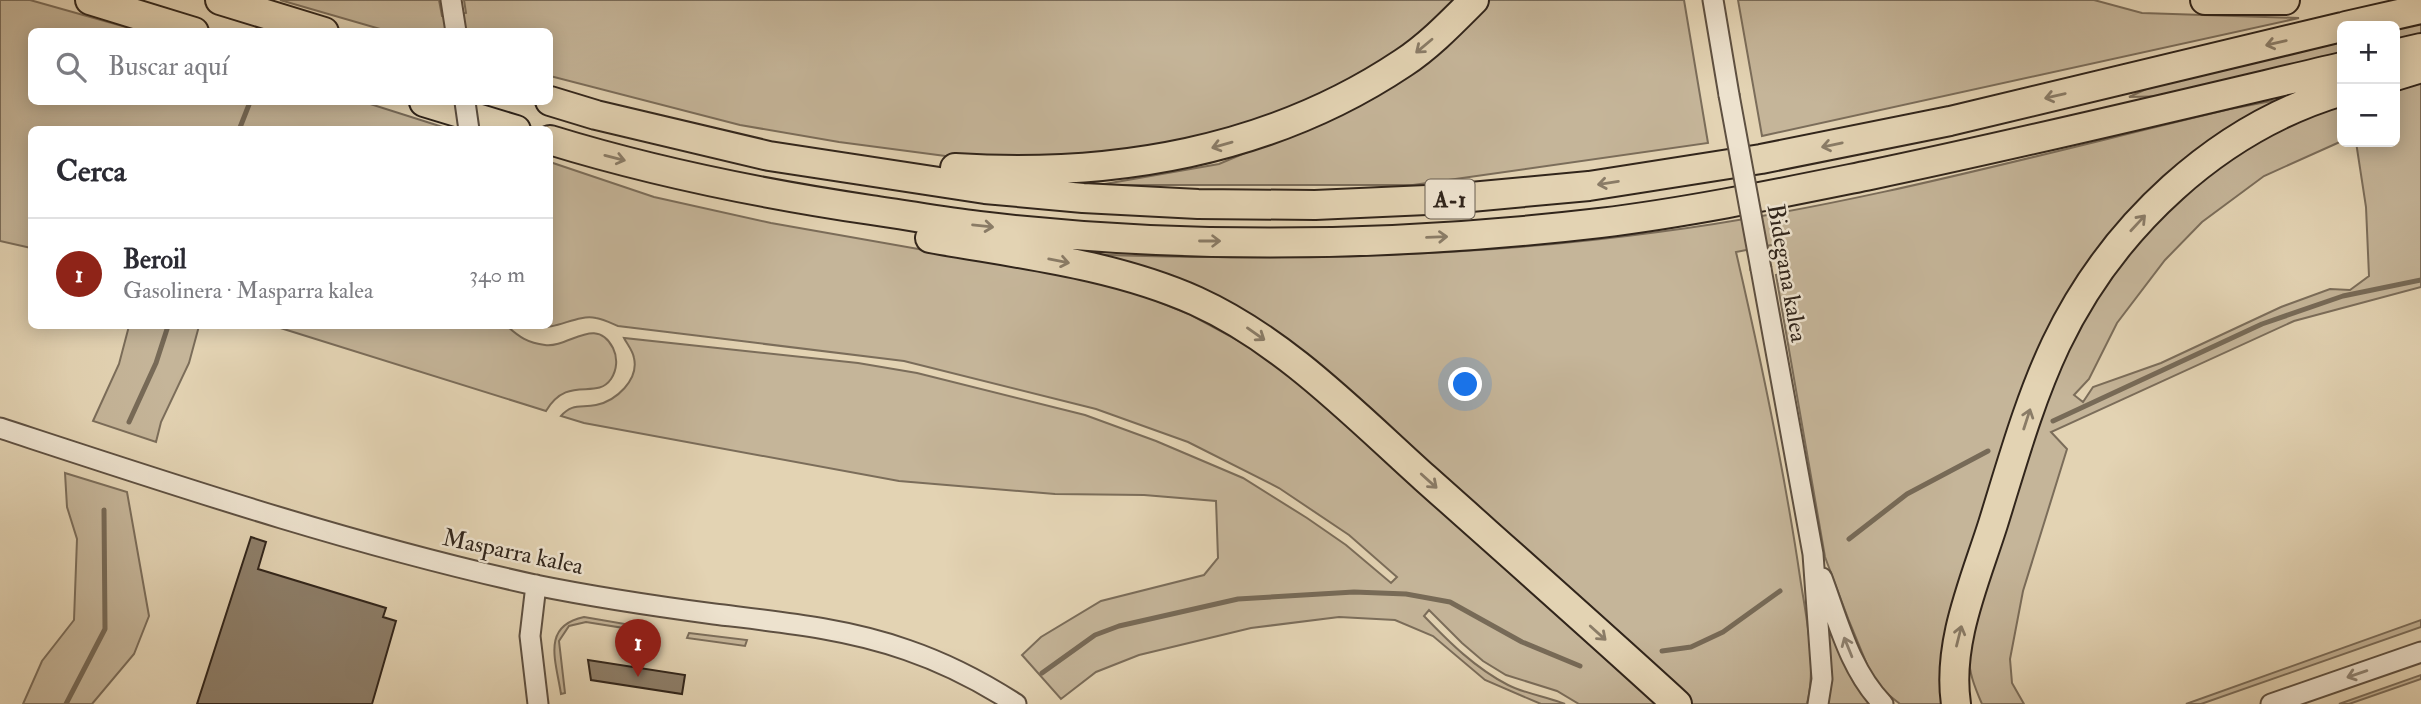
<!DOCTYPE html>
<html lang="es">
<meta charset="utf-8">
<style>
body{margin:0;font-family:"IM FELL Double Pica",serif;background:#f2f2f3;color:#2b2b33}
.controls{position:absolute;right:21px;top:21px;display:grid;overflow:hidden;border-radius:10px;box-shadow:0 4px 18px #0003}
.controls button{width:63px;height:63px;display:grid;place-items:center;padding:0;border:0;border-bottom:2px solid #e1e1e2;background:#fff;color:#2b2b33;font:35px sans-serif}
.you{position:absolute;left:1466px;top:385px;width:24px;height:24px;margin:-18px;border:5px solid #fff;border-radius:50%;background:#1a73e8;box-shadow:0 0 0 10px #1a73e833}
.badge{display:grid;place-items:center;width:46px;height:46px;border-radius:50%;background:#8f2418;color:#fff;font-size:23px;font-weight:700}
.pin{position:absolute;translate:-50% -58px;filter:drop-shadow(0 2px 4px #0008)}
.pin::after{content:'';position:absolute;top:37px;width:24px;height:21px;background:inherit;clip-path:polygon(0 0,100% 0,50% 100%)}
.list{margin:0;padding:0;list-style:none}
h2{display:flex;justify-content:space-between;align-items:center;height:91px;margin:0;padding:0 28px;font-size:30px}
h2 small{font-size:23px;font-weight:400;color:#7c7c81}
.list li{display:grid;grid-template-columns:46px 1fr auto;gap:21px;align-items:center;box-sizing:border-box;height:112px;padding:0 28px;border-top:2px solid #e1e1e2}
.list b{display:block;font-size:26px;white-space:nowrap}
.list p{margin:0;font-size:23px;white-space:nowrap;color:#7c7c81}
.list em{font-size:23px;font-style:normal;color:#7c7c81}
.icon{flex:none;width:38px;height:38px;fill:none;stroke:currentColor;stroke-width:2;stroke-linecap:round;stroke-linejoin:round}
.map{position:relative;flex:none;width:2421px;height:704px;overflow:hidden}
.search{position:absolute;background:#fff;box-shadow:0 4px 18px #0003;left:28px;top:28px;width:525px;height:77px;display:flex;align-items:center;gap:18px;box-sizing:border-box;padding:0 24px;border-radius:10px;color:#7c7c81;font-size:26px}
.panel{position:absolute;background:#fff;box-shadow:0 4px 18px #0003;left:28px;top:126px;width:525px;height:203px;border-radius:10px}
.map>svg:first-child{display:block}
.green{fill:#c5b599;stroke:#7b6d5a;stroke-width:2}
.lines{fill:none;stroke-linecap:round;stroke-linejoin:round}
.stream{stroke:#776a57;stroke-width:5}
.building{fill:#8e7f6a;stroke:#31251b;stroke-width:2}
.minor-casing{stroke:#5e5041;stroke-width:23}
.highway-casing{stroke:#31251b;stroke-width:32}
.minor{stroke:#ede2ce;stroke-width:19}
.highway{stroke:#e3d3b3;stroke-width:28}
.minor-bridge-casing{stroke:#5e5041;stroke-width:23;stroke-linecap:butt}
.minor-bridge{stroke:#ede2ce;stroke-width:19}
.oneway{stroke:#8a7c67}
.oneway2{stroke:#8f8474}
.labels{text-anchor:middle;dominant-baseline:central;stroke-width:5;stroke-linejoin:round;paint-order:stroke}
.shield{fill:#ede2ce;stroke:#695e51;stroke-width:2}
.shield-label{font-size:23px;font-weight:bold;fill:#31251b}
.street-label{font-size:24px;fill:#31251b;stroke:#ede2ce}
</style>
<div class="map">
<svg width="2421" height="704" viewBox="0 0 2421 704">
<rect width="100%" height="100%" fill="#e3d3b3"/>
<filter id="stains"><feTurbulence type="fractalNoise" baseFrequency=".00286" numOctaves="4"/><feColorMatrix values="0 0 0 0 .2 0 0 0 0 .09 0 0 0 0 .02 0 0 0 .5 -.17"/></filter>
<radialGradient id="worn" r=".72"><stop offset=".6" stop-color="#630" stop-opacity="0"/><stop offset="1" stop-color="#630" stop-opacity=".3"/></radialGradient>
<path class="green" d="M0,0H30L140,31L32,32V102H364L449,129L32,130L31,248L0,241Z
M280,0H439L442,16L466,13L464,0H1460L1422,34L1376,67L1266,120L1136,152L1047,158L953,157L839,142L740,125L550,76V32L387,31Z
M1490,0H1684L1708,143L1413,185H1099L1219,164L1337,114L1436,51Z
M1738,0H2094L2142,13L2299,18L1762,136Z
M2421,20V34L2395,41V26Z
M2342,39V54L2171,96L2129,97L2157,84Z
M2421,78V287L2294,321L2051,432L2067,449L2023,591L2010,659L2012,683L2024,704H1982C1975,688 1968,671 1969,653C1972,612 1990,570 2003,531C2020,473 2036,415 2061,361C2118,237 2215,150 2342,103V141L2264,176L2202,222L2165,260L2117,323L2089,379L2074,395L2083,402L2093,387L2161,363L2281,307L2330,289L2350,290L2369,276L2366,207L2356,142H2395V85Z
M2287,98L2085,273L1943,704H1900L1885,692L1870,672L1849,621L1825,557L1776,275L1783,273L1777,244L1736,252C1761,360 1784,468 1800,577C1806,618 1817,663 1807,704H1689L1311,368L1080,254C1273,261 1466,258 1658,232C1851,207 2041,154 2230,109Z
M550,162L654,197L771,223L1077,277L1135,292L1191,315L1243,343L1306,387L1657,704H1579L1557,691L1506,675L1483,661L1462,643L1429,610L1424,616C1449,642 1475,668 1508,685C1523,693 1548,697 1565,704H1541L1485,680L1433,636L1395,620L1339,617L1251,628L1139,655L1096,672L1061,699L1022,655L1041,637L1101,601L1204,575L1218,558L1216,501L1144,495L1055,494L899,481L584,423L561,416C572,403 581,408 596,405C616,401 639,380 634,358C633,351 627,344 624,338L858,363L917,373L1085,415L1156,441L1243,478L1307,518L1346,545L1391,583L1397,577L1349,535L1279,488L1188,442L1096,409L904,361L618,326C611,323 603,319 596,318C576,314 558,330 535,327L533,326H550Z
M129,326H199L189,363L161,422L156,442L93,421L119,364Z
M274,326H507C519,337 528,343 545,345C569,348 596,315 613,348C618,358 617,370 611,379C596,401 568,374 546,411Z
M65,473L127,492L149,616L134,654L92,704H23L42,661L74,620L77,539L67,507Z
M584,617L625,624L624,628L586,622L569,626L559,641L565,693L561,694C556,661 541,626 584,617Z
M2421,620V627L2201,704H2186Z
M1830,631L1853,681L1870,704H1828L1831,663L1827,632Z
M689,633L747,640L745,646L687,638Z
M2421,675V679L2349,704H2339Z"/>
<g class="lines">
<path class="stream" d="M239,130L250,102
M2053,421L2262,324L2343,296L2421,280
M129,422L156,363L168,326
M1849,539L1907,494L1988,451
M1662,651L1691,647L1723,632L1780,591
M1042,673L1095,635L1119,626L1238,599L1354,592L1406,594L1450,602L1522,642L1580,666
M66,704L105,629L104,510"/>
</g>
<path class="building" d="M251,537L266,542L258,569L386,608L383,617L396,621L372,704H197Z
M588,660L685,675L682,694L591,680Z"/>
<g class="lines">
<g class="minor-casing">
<path id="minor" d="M451,0L456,32
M1713,0L1729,95
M1761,269L1813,554L1822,679L1818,704
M0,428C177,486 353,545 535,585C594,597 654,606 714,614C779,622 845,628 907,650C945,663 982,682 1016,704
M1822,578C1838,621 1850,670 1883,704
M536,585L530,636L538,704
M2271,704L2421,652"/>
</g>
<g class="highway-casing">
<path id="highway" d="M90,0L194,32
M220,0L324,32
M2205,0H2285
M2346,26L2421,9
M2395,54L2421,48
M2395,76L2421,68
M550,101L596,115L769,156L985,189L1083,198L1198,204L1315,205L1449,199L1589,186L1761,159L1950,121L2342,27
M424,102L516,130
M550,140C654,172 763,194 871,210C907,215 943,222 979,226C1185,250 1394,247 1600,223C1690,212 1781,193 1870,175C2028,142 2185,104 2342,67
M955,168C1112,178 1270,152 1403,63C1429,46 1452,22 1474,0
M930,238C1019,254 1113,264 1196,301C1284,341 1354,414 1425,478C1509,553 1594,628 1677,704
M1956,704C1947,643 1975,581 1993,524C2012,463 2029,401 2056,344C2112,227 2217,128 2342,91"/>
</g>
<use href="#minor" class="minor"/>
<use href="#highway" class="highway"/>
<g class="minor-bridge-casing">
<path id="minor-bridge" d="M1729,95L1761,269
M465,102L469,130"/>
</g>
<use href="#minor-bridge" class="minor-bridge"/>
</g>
<defs><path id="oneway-shaft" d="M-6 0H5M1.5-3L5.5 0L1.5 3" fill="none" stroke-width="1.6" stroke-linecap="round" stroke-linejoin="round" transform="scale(1.75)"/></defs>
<g class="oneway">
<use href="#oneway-shaft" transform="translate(2276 43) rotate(167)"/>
<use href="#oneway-shaft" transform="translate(1424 46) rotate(140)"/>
<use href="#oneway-shaft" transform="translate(2055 96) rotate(167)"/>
<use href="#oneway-shaft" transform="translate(1222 145) rotate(164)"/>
<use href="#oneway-shaft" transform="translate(1832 145) rotate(168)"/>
<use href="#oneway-shaft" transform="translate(615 158) rotate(14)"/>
<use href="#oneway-shaft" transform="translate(1608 183) rotate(171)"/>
<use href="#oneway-shaft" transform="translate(2138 223) rotate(-47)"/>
<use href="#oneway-shaft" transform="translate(983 226) rotate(6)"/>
<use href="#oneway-shaft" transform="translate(1437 237) rotate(-2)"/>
<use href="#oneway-shaft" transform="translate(1210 241)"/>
<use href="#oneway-shaft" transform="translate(1059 261) rotate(11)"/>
<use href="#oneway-shaft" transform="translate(1256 334) rotate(35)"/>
<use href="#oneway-shaft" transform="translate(2027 419) rotate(-72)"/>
<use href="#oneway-shaft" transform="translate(1429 481) rotate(42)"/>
<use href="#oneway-shaft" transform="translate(1598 633) rotate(42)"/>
<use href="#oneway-shaft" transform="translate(1959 636) rotate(-76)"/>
</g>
<g class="oneway2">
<use href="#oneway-shaft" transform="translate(1848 647) rotate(-112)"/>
<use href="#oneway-shaft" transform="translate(2357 674) rotate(161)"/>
</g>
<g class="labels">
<rect class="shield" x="1425.5" y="179.5" width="49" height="39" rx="5"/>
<g class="shield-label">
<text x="1450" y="199">A-1</text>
</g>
<g class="street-label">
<text transform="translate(1787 273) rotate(80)">Bidegana kalea</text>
<text transform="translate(513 552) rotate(12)">Masparra kalea</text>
</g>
</g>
<rect width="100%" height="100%" filter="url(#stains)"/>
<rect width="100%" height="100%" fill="url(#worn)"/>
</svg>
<div class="controls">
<button>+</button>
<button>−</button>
</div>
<div class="you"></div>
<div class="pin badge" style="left:638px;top:677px">1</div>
<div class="search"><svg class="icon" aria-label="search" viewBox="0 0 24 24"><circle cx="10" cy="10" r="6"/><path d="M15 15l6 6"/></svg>Buscar aquí</div>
<section class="panel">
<h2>Cerca<small></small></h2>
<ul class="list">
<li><span class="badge">1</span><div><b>Beroil</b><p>Gasolinera · Masparra kalea</p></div><em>340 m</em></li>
</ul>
</section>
</div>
